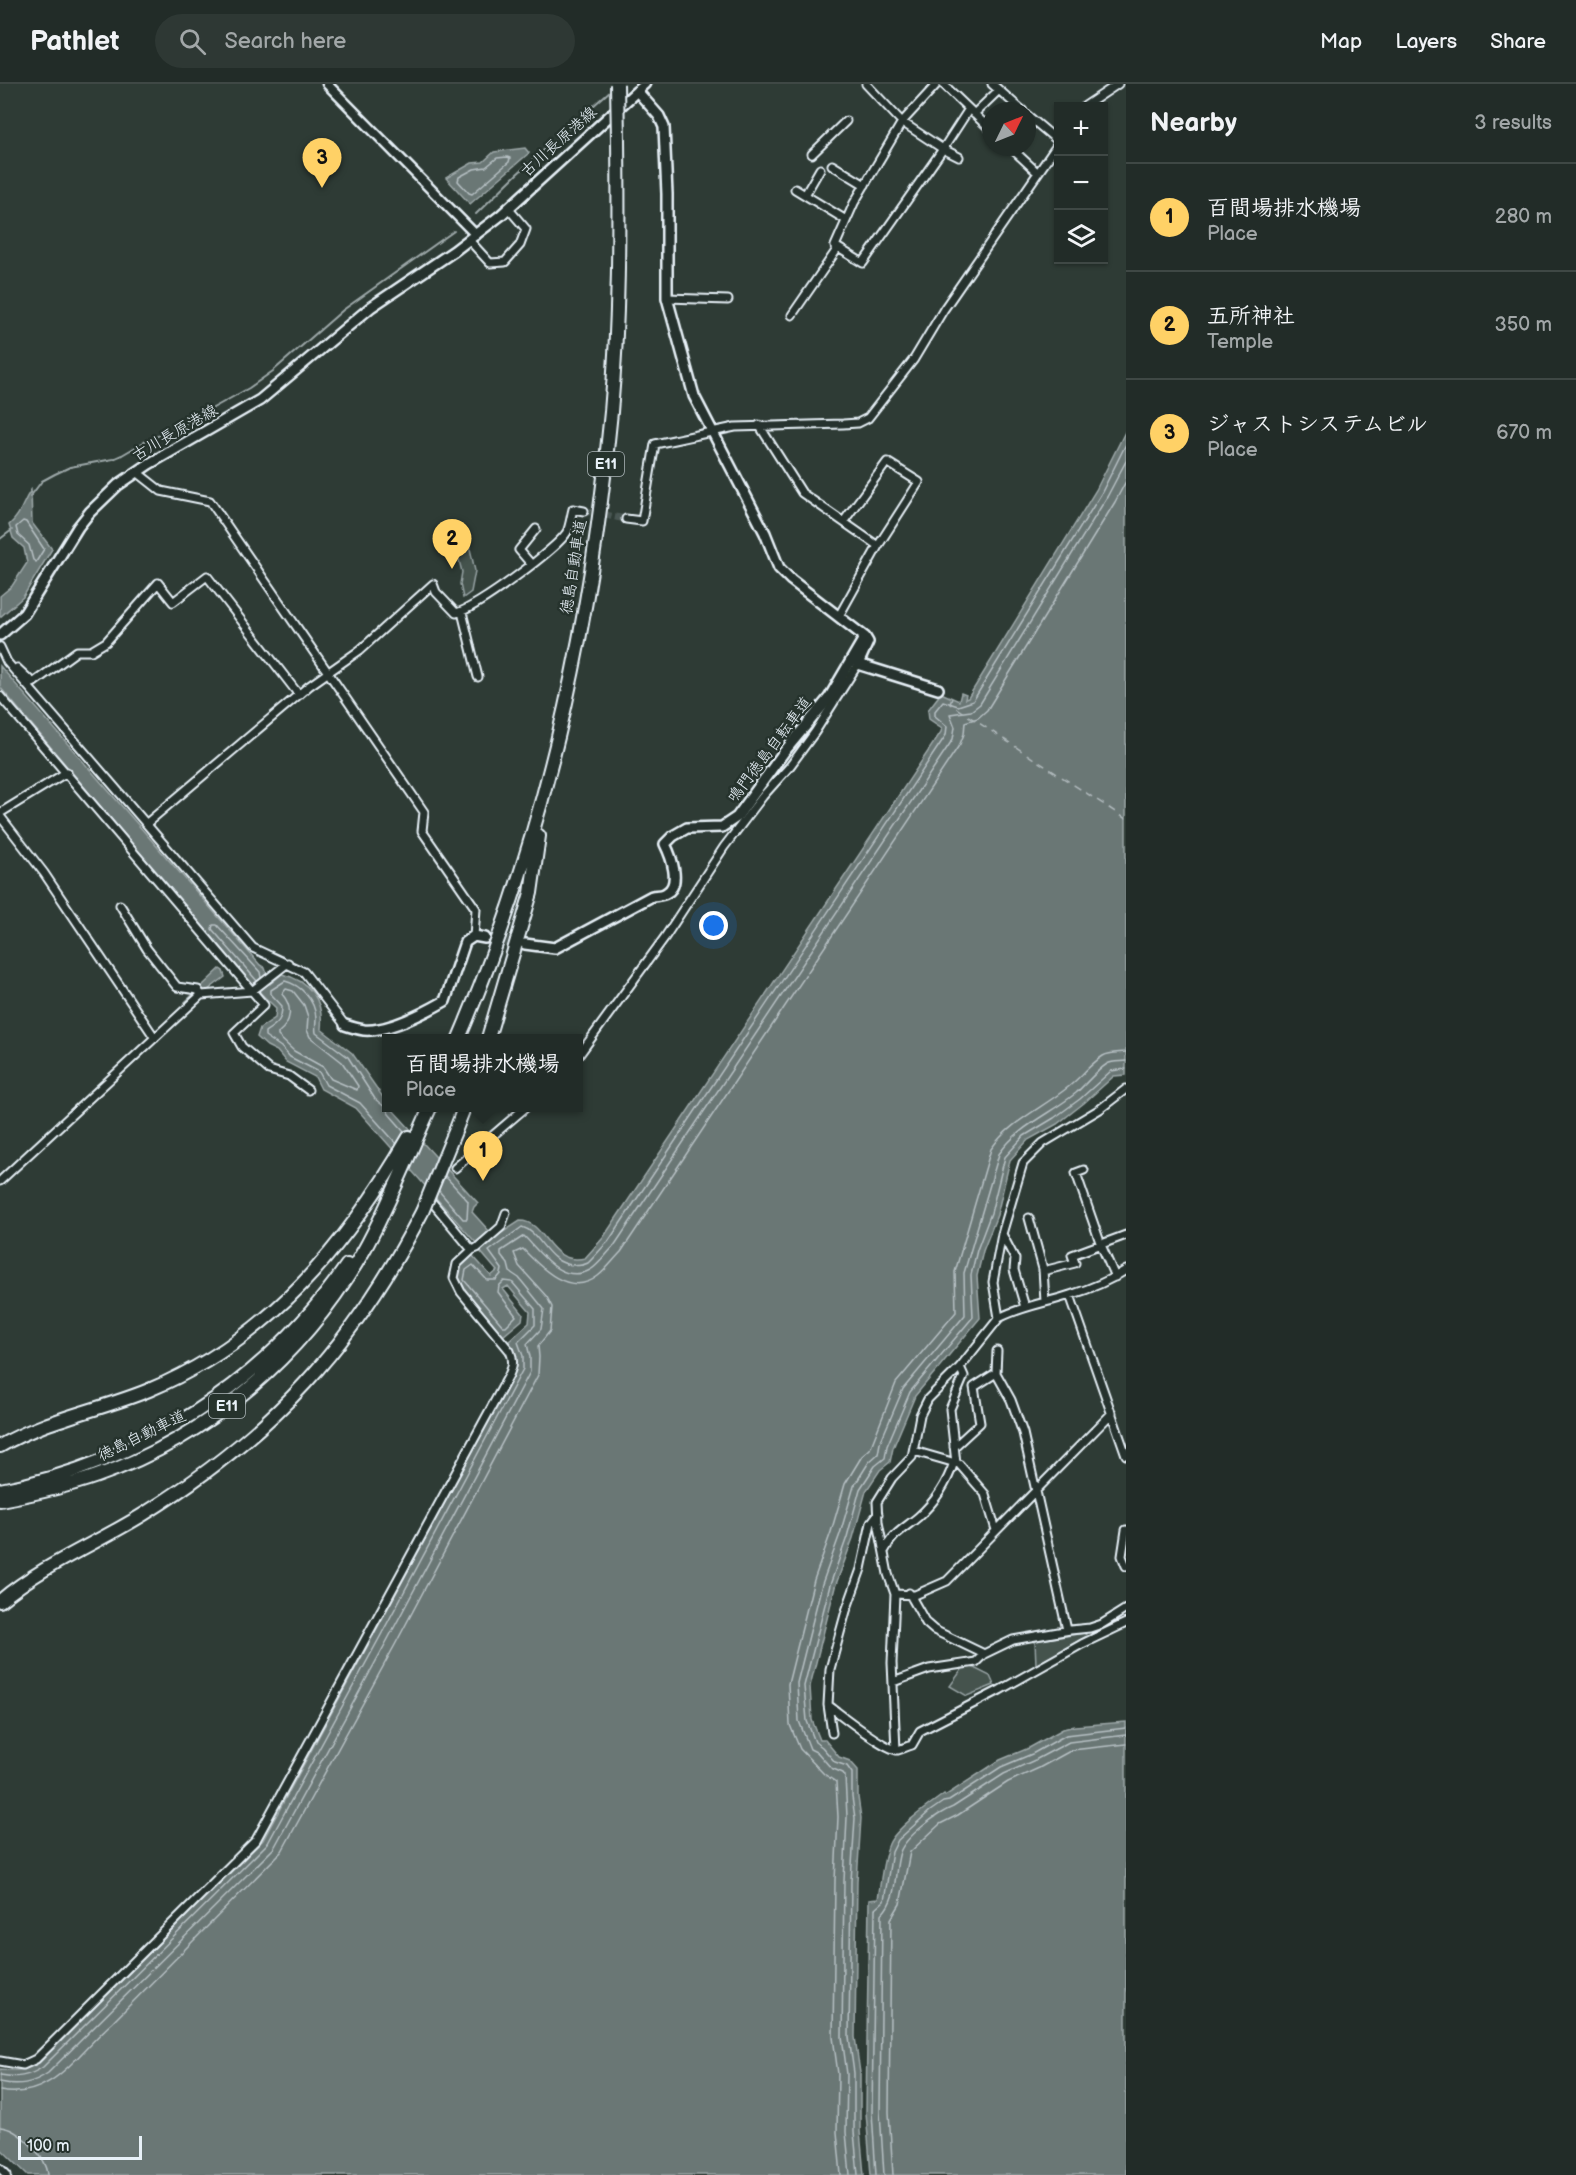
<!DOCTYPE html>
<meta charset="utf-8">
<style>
body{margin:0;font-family:"Balsamiq Sans","Klee One",sans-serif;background:#2e3834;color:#f1f3f6}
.controls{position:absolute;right:18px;top:18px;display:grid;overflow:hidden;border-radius:0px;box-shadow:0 2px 4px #0004}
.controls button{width:54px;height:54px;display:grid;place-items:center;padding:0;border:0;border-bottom:2px solid #3f4845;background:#222c28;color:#f1f3f6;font:30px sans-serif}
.compass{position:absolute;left:982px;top:18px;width:54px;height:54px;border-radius:50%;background:#222c28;box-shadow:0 2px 4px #0004;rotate:47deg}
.scale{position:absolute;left:18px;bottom:15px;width:124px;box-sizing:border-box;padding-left:6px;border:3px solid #e8f1f8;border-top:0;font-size:16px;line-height:21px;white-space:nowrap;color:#e8f1f8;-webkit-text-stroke:4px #26332d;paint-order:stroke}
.you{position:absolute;left:714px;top:842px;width:21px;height:21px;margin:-15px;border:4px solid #fff;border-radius:50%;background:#1a73e8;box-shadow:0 0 0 9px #1a73e833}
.badge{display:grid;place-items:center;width:39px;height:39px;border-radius:50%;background:#ffd166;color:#111;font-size:20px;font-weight:700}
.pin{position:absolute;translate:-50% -50px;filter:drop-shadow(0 2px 3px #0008)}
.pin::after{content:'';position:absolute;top:32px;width:21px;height:18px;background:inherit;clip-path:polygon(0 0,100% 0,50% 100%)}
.popup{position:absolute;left:382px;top:950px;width:201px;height:78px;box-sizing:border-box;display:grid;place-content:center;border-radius:0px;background:#222c28;filter:drop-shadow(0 2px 4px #0005);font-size:20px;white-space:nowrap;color:#a2a7a8}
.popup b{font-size:22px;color:#f1f3f6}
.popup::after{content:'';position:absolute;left:50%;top:100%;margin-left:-12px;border:12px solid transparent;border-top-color:#222c28}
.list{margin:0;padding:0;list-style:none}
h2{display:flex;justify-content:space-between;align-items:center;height:78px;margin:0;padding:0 24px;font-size:26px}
h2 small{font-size:20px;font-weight:400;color:#a2a7a8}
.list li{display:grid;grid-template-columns:39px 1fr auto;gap:18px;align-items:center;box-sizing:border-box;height:108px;padding:0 24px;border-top:2px solid #3f4845}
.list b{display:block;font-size:22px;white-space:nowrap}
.list p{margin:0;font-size:20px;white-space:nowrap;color:#a2a7a8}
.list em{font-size:20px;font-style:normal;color:#a2a7a8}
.icon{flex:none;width:33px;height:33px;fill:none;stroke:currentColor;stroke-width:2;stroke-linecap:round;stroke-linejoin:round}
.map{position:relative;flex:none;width:1126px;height:2091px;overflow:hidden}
header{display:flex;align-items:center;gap:36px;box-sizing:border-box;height:84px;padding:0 30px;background:#222c28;border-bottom:2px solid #3f4845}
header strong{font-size:28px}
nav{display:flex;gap:33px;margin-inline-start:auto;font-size:21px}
.search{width:420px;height:54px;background:#2e3834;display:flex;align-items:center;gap:15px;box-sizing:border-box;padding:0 21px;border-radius:33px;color:#a2a7a8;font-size:22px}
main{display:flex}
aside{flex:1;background:#222c28}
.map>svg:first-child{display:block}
.green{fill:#45524e;stroke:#96a2a3;stroke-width:1.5}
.water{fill:#6b7775;stroke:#9da8a9;stroke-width:1.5}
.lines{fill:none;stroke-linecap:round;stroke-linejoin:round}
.shore{stroke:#b6c0c4;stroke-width:1.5}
.stream{stroke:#9da8a9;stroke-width:2}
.ferry{stroke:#b0babd;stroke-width:1.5;stroke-dasharray:8 6;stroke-linecap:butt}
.minor-tunnel{stroke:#4a5652;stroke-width:7;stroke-dasharray:7 3.5;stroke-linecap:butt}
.secondary-tunnel{stroke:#4a5652;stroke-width:9;stroke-dasharray:9 4.5;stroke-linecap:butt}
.minor-casing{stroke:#e8f1f8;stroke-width:11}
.tertiary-casing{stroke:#e8f1f8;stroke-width:13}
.secondary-casing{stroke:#e8f1f8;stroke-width:14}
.motorway-casing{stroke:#e8f1f8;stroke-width:16}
.minor{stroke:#26332d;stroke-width:7}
.tertiary{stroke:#26332d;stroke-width:8}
.secondary{stroke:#26332d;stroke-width:9}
.motorway{stroke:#26332d;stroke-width:12}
.motorway-bridge-casing{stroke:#e8f1f8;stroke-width:16;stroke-linecap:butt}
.motorway-bridge{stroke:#26332d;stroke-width:12}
.labels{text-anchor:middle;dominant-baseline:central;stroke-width:5;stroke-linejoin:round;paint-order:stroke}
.shield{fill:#26332d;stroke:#aeb8bb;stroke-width:1.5}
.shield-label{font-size:15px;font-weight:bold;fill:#e8f1f8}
.street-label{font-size:16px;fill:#e8f1f8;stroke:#26332d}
</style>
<header>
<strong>Pathlet</strong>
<div class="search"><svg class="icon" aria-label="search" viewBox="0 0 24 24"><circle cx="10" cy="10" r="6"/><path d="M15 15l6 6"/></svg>Search here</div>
<nav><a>Map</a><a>Layers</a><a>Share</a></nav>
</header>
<main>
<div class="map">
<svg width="1126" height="2091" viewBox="0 0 1126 2091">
<rect width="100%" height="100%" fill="#2e3b35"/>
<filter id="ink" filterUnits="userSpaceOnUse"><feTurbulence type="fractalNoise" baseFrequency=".0167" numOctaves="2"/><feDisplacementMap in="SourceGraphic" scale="12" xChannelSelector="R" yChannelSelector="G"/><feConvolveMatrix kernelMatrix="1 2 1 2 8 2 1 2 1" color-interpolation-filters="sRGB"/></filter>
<g filter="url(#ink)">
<path class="green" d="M467,451L475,487L471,508L463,514L460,500L462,488L456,464Z
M1084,1549L1087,1552L1036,1581L1035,1557Z
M966,1580L990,1592L994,1601L967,1612L950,1602Z"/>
<path class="water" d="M525,64L529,69L470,120L446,94L472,79L483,78L494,68Z
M1126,346V991L1114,992L1084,1019L1057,1040L1028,1056L1010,1076L997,1131L983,1167L977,1192L980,1234L915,1312L893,1364L890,1378L880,1386L866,1407L853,1454L835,1503L810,1602L812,1636L820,1656H825L839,1673L850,1677L858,1686V1713L861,1734L857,1797L855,1953L860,1989V2047L864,2091H28L0,2064V1985C16,1987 25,1987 39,1979L263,1756L512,1294C518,1280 518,1270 508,1258L529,1239L530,1228L508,1202L503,1205L523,1230L522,1236L503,1252L457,1197L461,1183L471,1170L491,1192L497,1187L480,1167L494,1154L520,1137C547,1137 547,1182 585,1174L603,1154L941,648L942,644L929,635L928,626L941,609L959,617L961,609L966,611L965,615L968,614L1096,406Z
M31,406L32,439L52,465L23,513L0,533V512L12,502L27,479L24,464L13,454L9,441C22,429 21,421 31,406Z
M0,582L260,881L265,884L270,900L282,890C310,897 324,916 321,945L352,969L387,1019V1024H391L478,1119L474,1123L472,1128L490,1148L477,1160L356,1024L321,1005L315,993L286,978L277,967L267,962L257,953L260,944L275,934L276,924L246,895L0,603Z
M220,885L223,887L225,893L188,921L185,918Z
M1126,1638V2091H871L866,2028L869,1816L878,1815C881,1798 882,1777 889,1760C896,1744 929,1721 944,1710L945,1712L1000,1676L1029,1664L1063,1645L1075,1642Z"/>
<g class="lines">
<path class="shore" d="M507,73L510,74L509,78L472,110L469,109L458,97L459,93L474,85L486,83L497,74Z
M23,437L26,438L44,465L36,478L33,476L29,461L18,451L16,443Z
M257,897L212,845L213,841H217L260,888L261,894
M286,905L293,907L304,921L308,933L307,946L310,953L342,978L358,1002L357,1006L331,995L323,983L294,967L278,952V949C292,938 293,923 282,910Z
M396,1059L360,1019L326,1001L319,988L290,973L281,963L265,952V948C277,940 282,937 282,922L271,910V906L285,897C301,901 315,916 316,934C316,939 315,943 316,949L348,973L375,1015L386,1024L389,1030L404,1047
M439,1107L463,1135H467L468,1117L445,1092
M0,1991C17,1994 28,1993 43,1983L268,1759L381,1551L523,1285V1272L518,1258L535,1241V1225L512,1198L504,1197L499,1202L498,1208L516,1232L506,1242H503L464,1196L466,1186L473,1181L487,1196H496L501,1190L502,1185L489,1167L522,1143C541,1148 546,1180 574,1181C578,1182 584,1181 588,1179C593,1175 602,1163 608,1158L946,651L947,642L935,632V627L943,617L958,622L973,617L1101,410L1126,360
M0,1998C19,2002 32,2000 48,1989L274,1764L388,1555L530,1288V1273L527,1260L541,1245L544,1225L519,1194L510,1188L508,1180L501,1171V1167L524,1152C541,1169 561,1201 590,1186C597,1183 608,1168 614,1162L953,655L955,643L950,630L971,627L980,620L1107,413L1126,377
M0,2007C52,2017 77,1969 112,1939L282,1767L396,1559L538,1291L539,1273L538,1262L550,1247L552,1223L547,1213L519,1182L514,1169L523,1165C541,1184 570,1214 598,1192C606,1186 614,1175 621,1168L960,660L964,650L965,638L978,634L987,626L1115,418L1126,397
M0,2043C18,2044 47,2073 48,2091
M841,2091L837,2048L838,1990L833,1953L835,1796L838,1733L836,1698L824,1690L800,1665L790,1641L788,1600L814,1496L831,1448L845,1400L862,1372L870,1365L896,1299L956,1228L955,1188L991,1065C1010,1037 1041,1025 1067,1004C1080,994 1090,980 1103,972C1110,968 1118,969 1126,968
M850,2091L846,2048L847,1990L842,1953L844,1797L847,1733L845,1692L843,1689L831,1684L818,1669L810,1665L799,1637L797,1599L822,1500L840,1450L854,1402L869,1378L878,1370L880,1359L903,1305L965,1231L964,1189L999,1070C1019,1041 1049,1031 1076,1009C1086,1000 1096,987 1107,980C1113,977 1120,978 1126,977
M858,2091L854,2048V1989L849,1953L851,1797L855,1734L852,1713V1689L847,1682L835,1678L822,1663L815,1658L807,1637L804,1602L830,1501L847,1453L860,1405L875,1382L885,1374L887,1362L910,1308L973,1233L971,1191L977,1166L991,1129L1005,1073L1024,1052L1054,1034L1080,1015L1111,987L1126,985
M876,2091L872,2028L875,1825L884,1817L892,1768L898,1756L930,1727L943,1718L949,1717L1001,1683L1032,1670L1066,1651L1126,1644
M884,2091L880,2028L882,1830C899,1811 893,1791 900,1768C906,1752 938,1729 953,1723L1004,1690L1035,1676L1069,1658L1126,1651
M893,2091L889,2028L891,1835L900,1820L910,1768L940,1740L958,1731L1008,1698L1039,1684L1072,1666L1126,1660"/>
<path class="stream" d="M476,130L517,90L611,6
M30,413L42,397L55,390L70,383L113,375L122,371L151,354L168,349L249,304L273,287L343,226L454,147
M0,455L12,446"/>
<path class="ferry" d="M952,614L950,620L1126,735"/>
<path class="minor-tunnel" d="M584,427L626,435"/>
<path class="secondary-tunnel" d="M492,855L522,860"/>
<g class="minor-casing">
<path id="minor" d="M866,0L902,38L937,0
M943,0L991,46
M992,0L1023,27
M1085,22L1118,0
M974,30L999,6
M1027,31L1058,57
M902,38L943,65L863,179L835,162L854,119Z
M1010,63L1038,89
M812,70L846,37
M959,73L943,65L969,25
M832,81L865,101
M795,105L846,136
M805,111L820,85
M469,156L490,179L505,178L520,161L526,145L508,124
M667,214L728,216
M792,231L838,164
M759,341L802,409L878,462
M137,388L161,407L210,417L424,728L422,747L476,825L474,852
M626,435L642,437L655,360L735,343L843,340L858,339L868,334L914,275L944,225L1058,60
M531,480L519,466L536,445
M462,528L478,593
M839,532L878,462L919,398L887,378L844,437
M0,563L7,578L253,864L304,888L345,941
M17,584L33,599L77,567H91L106,558L158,499L173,518L207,492L299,611
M0,612L264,921L234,949L242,963L269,986L289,992L308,1006
M0,729L67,688
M0,732L44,789L155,954
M147,739L309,602L360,566L433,500L436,508L456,529C474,526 558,464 567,448C570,442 571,432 573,425L584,427
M120,821L147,865L177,903L198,906L201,911
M579,971L665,853L724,763L763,712L790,682L815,648L858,580
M1126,1005L1100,1025L1043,1059L1023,1079L1002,1150L993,1198L999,1234C1022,1222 1046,1219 1070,1211C1090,1205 1109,1197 1126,1186
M455,1084L525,1024
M1084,1086L1076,1089L1101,1161L1115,1193
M0,1097L201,911L252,907L288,879
M1029,1134L1043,1185L1045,1218
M1002,1150L1015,1175L1014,1186L1025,1223
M472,1166L477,1164L501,1143L506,1129
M1043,1187L1075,1179L1072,1171L1126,1151
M1070,1211L1126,1371
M997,1267L996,1289L1011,1316L1023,1349L1067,1546
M954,1363L980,1339L974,1303L996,1289
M914,1367L959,1380L985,1410L996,1446
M956,1379L950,1325L964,1292L960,1283
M878,1430L871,1439L861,1485L846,1527L830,1585L828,1621C840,1630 885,1666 898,1666C902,1665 908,1662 912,1661L920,1647L1000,1606L1082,1560L1126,1539
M1126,1446L1122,1472L1126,1482
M885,1466C892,1450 905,1444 918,1433C935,1418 947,1400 954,1378
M909,1509L926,1539L934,1546L984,1570
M895,1510L915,1511L947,1497L1112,1329
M893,1598L929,1585L976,1578L984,1570L1013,1556L1070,1546L1090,1544L1102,1540L1126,1525
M828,1621L832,1649
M896,1666L892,1579L895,1510L888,1490L878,1438L877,1418L892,1394L912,1373L920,1331L928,1315L960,1283L999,1234
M0,1977L23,1981L36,1975L256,1756L509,1291C513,1282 514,1276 510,1267L461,1208L454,1194L457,1180L472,1166L427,1112
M0,2084L7,2091"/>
</g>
<g class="tertiary-casing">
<path id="tertiary" d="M327,0L476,151
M637,7L645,0"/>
</g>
<g class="secondary-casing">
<path id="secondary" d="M0,551L24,530L78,443L90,428L118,401L149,380L260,316L371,223L454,167L501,131L637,7L659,32L664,43L667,110V214L694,312L765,449L779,484L791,496L865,553L868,558L858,580L938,605
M525,860L555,864L652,812C656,811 662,812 666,809C682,801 671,772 665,760L673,752L687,744L722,743L737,733L784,668L829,614L863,556
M345,941C351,943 358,945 364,946C388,948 424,929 445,917L465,858L474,852L485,854"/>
</g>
<g class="motorway-casing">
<path id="motorway" d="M459,954C544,756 591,542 611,328C619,237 619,146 618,55
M488,954L531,809L539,752
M456,1045L464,1024
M0,1362C46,1335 101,1326 149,1306C269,1256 346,1162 409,1053
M0,1406C139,1380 266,1299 347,1181
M0,1416C33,1410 66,1403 97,1392C210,1353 304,1270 363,1168C389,1122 408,1072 430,1024
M0,1517C44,1480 96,1460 144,1430C272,1350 353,1262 422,1128"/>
</g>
<use href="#minor" class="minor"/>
<use href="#tertiary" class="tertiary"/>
<use href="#secondary" class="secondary"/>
<use href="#motorway" class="motorway"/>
<g class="motorway-bridge-casing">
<path id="motorway-bridge" d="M617,0L618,55
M422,1128L456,1045"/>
</g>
<use href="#motorway-bridge" class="motorway-bridge"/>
</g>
</g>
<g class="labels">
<g class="shield">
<rect x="588" y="368" width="36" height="24" rx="4.5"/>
<rect x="209" y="1310" width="36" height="24" rx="4.5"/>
</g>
<g class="shield-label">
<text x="606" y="380">E11</text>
<text x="227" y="1322">E11</text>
</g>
<g class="street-label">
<text transform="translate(559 58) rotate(-42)">古川長原港線</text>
<text transform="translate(175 349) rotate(-30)">古川長原港線</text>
<text transform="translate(574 483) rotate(-81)">徳島自動車道</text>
<text transform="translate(770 666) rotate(-53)">鳴門徳島自転車道</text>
<text transform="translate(142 1352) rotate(-26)">徳島自動車道</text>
</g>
</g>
</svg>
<div class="controls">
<button>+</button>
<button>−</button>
<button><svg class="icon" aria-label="layers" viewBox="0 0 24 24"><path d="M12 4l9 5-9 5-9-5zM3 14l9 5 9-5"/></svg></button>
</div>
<svg class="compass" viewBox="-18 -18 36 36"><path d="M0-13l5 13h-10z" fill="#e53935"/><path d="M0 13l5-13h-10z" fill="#a2a7a8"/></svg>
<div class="scale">100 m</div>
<div class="you"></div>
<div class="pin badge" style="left:483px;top:1097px">1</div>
<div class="popup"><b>百間場排水機場</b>Place</div>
<div class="pin badge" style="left:452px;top:485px">2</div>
<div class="pin badge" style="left:322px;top:104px">3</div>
</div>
<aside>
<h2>Nearby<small>3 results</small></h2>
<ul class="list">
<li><span class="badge">1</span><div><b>百間場排水機場</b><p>Place</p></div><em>280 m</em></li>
<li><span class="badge">2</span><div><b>五所神社</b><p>Temple</p></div><em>350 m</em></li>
<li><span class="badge">3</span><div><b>ジャストシステムビル</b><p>Place</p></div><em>670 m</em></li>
</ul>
</aside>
</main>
